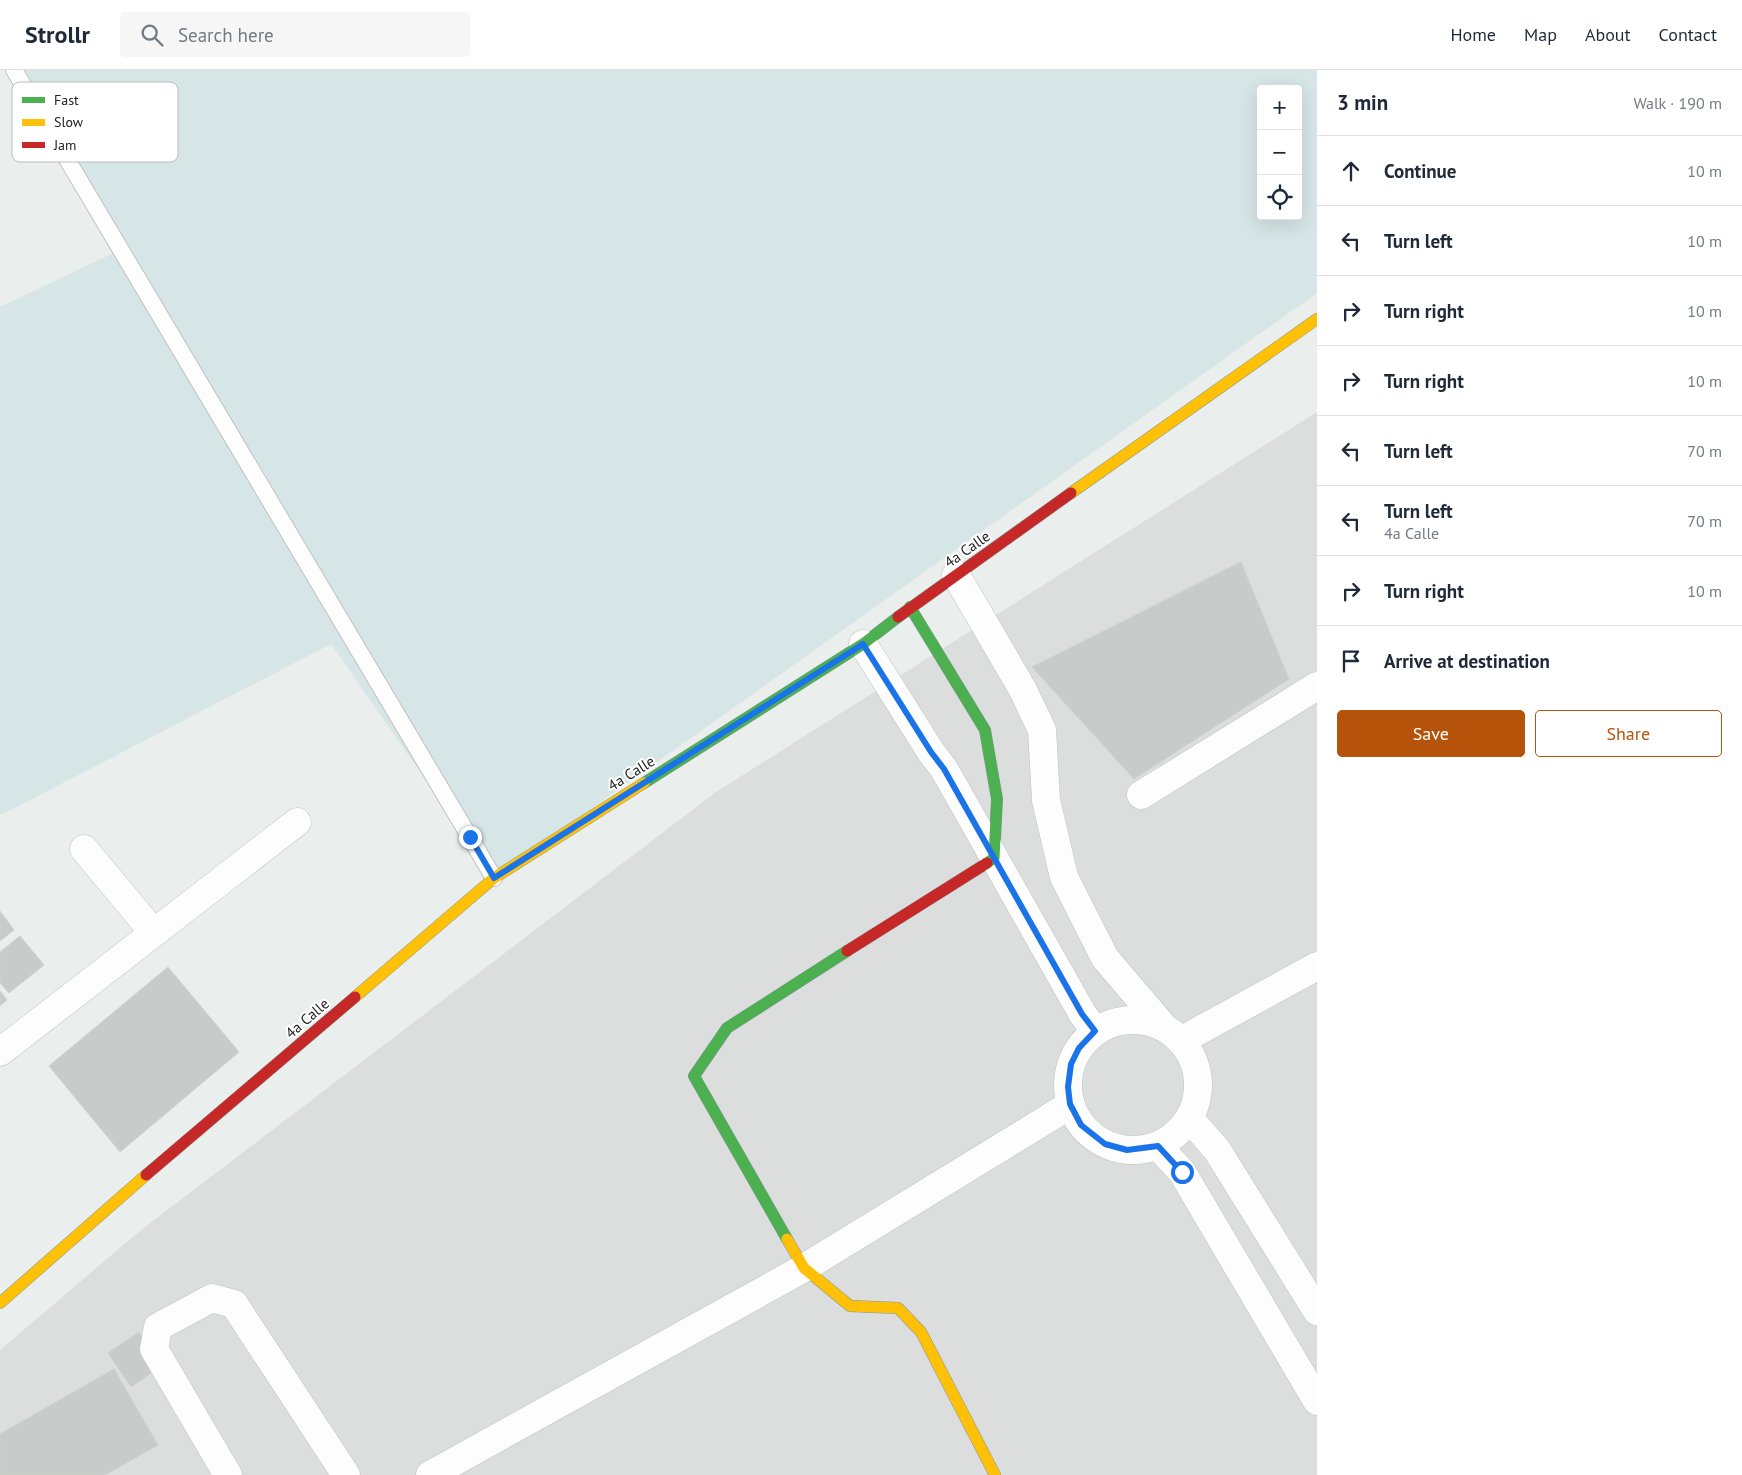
<!DOCTYPE html>
<meta charset="utf-8">
<style>
body{margin:0;font-family:"PT Sans",sans-serif;background:#f6f6f7;color:#1f2937}
.controls{position:absolute;right:15px;top:15px;display:grid;overflow:hidden;border-radius:5px;box-shadow:0 5px 20px #0002}
.controls button{width:45px;height:45px;display:grid;place-items:center;padding:0;border:0;border-bottom:1px solid #e0e1e3;background:#fff;color:#1f2937;font:25px sans-serif}
.stop{position:absolute;width:15px;height:15px;margin:-11px;border:4px solid #1a73e8;border-radius:50%;background:#fff}
.stop.end{background:#1a73e8;border-color:#fff;box-shadow:0 1px 5px #0008}
.list{margin:0;padding:0;list-style:none}
h2{display:flex;justify-content:space-between;align-items:center;height:65px;margin:0;padding:0 20px;font-size:21px}
h2 small{font-size:16px;font-weight:400;color:#747a83}
.list li{display:grid;grid-template-columns:32px 1fr auto;gap:15px;align-items:center;box-sizing:border-box;height:70px;padding:0 20px;border-top:1px solid #e0e1e3}
.list b{display:block;font-size:19px;white-space:nowrap}
.list p{margin:0;font-size:16px;white-space:nowrap;color:#747a83}
.list em{font-size:16px;font-style:normal;color:#747a83}
.actions{display:flex;gap:10px;padding:15px 20px}
.actions a{flex:1;padding:11px 0;border:1px solid #b45309;border-radius:5px;text-align:center;font-size:18px;color:#b45309}
.actions .main{background:#b45309;color:#fff}
.icon{flex:none;width:28px;height:28px;fill:none;stroke:currentColor;stroke-width:2;stroke-linecap:round;stroke-linejoin:round}
.map{position:relative;flex:none;width:1317px;height:1405px;overflow:hidden}
header{display:flex;align-items:center;gap:30px;box-sizing:border-box;height:70px;padding:0 25px;background:#fff;border-bottom:1px solid #e0e1e3}
header strong{font-size:24px}
nav{display:flex;gap:28px;margin-inline-start:auto;font-size:18px}
.search{width:350px;height:45px;background:#f6f6f7;display:flex;align-items:center;gap:12px;box-sizing:border-box;padding:0 18px;border-radius:5px;color:#747a83;font-size:19px}
main{display:flex}
aside{flex:1;background:#fff}
.map>svg:first-child{display:block}
.residential{fill:#dbdedd}
.farmland{fill:#d6e5e5;fill-rule:evenodd}
.building{fill:#c7ccca;stroke:#ccd2cf}
.lines{fill:none;stroke-linecap:round;stroke-linejoin:round}
.lane-casing{stroke:#c0c2c2;stroke-width:18}
.street-casing{stroke:#c0c2c2;stroke-width:29}
.fast-casing{stroke:#839798;stroke-width:12}
.slow-casing{stroke:#839798;stroke-width:12}
.jam-casing{stroke:#839798;stroke-width:12}
.lane{stroke:#fcfdfc;stroke-width:16}
.street{stroke:#fcfdfc;stroke-width:28}
.fast{stroke:#4caf50;stroke-width:11}
.slow{stroke:#ffc107;stroke-width:11}
.jam{stroke:#c62828;stroke-width:11}
.route{stroke:#1a73e8;stroke-width:6}
.labels{text-anchor:middle;dominant-baseline:central;stroke-width:4;stroke-linejoin:round;paint-order:stroke}
.street-label{font-size:15px;fill:#212121;stroke:#fff}
.key{fill:#fff;stroke:#bcbcbc;stroke-width:1}
.key-label{font-size:14px;fill:#212121}
</style>
<header>
<strong>Strollr</strong>
<div class="search"><svg class="icon" aria-label="search" viewBox="0 0 24 24"><circle cx="10" cy="10" r="6"/><path d="M15 15l6 6"/></svg>Search here</div>
<nav><a>Home</a><a>Map</a><a>About</a><a>Contact</a></nav>
</header>
<main>
<div class="map">
<svg width="1317" height="1405" viewBox="0 0 1317 1405">
<rect width="100%" height="100%" fill="#eaefed"/>
<path class="residential" d="M1317,342V1405H0V1280L141,1160L716,722Z"/>
<path class="farmland" d="M25,0H1317V223L494,808L331,574L3,744H0V237L122,179ZM1261,19H1298V146H1261Z"/>
<path class="building" d="M1241,492L1289,609L1134,709L1032,597Z
M0,841L14,860L0,871Z
M20,866L44,895L9,923L0,913V882Z
M168,897L239,982L120,1082L49,996Z
M0,921L7,930L0,936Z
M139,1262L161,1296L131,1317L108,1283Z
M114,1299L158,1375L105,1405H0V1364Z"/>
<g class="lines">
<g class="lane-casing">
<path id="lane" d="M14,0L494,808"/>
</g>
<g class="street-casing">
<path id="street" d="M956,505L1023,620L1042,660L1046,730L1064,807L1105,888L1163,956
M863,574L931,682L944,699L1082,943L1095,961
M1141,725L1317,616
M84,779L154,863
M1068 1015a65 65 0 1 1 130 0a65 65 0 1 1-130 0Z
M1182,970L1317,896
M0,982L297,752
M1190,1049L1217,1080L1317,1241
M1158,1076L1182,1102L1317,1331
M228,1405L154,1279L158,1257L212,1228L234,1234L346,1405
M430,1405L804,1198L1070,1035"/>
</g>
<g class="fast-casing">
<path id="fast" d="M910,537L985,660L997,729L994,788L987,793
M644,713L863,574L898,547
M787,1169L694,1006L727,958L847,881"/>
</g>
<g class="slow-casing">
<path id="slow" d="M1071,423L1317,249
M355,927L494,808L644,713
M787,1169L804,1198L850,1236L898,1238L921,1262L995,1405
M0,1233L146,1105"/>
</g>
<g class="jam-casing">
<path id="jam" d="M898,547L1071,423
M847,881L987,793
M146,1105L355,927"/>
</g>
<use href="#lane" class="lane"/>
<use href="#street" class="street"/>
<use href="#fast" class="fast"/>
<use href="#slow" class="slow"/>
<use href="#jam" class="jam"/>
</g>
<g class="lines">
<path class="route" d="M470,767L494,808L863,574L931,682L944,699L1082,944L1095,961L1079,978L1071,994L1068,1017L1070,1034L1081,1055L1105,1074L1127,1080L1158,1076L1182,1102"/>
</g>
<g class="labels">
<g class="street-label">
<text transform="translate(967 479) rotate(-35)">4a Calle</text>
<text transform="translate(631 703) rotate(-32)">4a Calle</text>
<text transform="translate(307 948) rotate(-41)">4a Calle</text>
</g>
</g>
<rect x="12" y="12" width="166" height="80" rx="8" class="key"/>
<rect x="22" y="27" width="23" height="6" fill="#4caf50"/>
<rect x="22" y="49" width="23" height="7" fill="#ffc107"/>
<rect x="22" y="72" width="23" height="6" fill="#c62828"/>
<g class="key-label">
<text x="54" y="35">Fast</text>
<text x="54" y="57">Slow</text>
<text x="54" y="80">Jam</text>
</g>
</svg>
<div class="controls">
<button>+</button>
<button>−</button>
<button><svg class="icon" aria-label="locate" viewBox="0 0 24 24"><circle cx="12" cy="12" r="6"/><path d="M12 2v4M12 18v4M2 12h4M18 12h4"/></svg></button>
</div>
<div class="stop" style="left:1182px;top:1102px"></div>
<div class="stop end" style="left:470px;top:767px"></div>
</div>
<aside>
<h2>3 min<small>Walk · 190 m</small></h2>
<ul class="list">
<li><svg class="icon" aria-label="ahead" viewBox="0 0 24 24"><path d="M12 20V5M6 11l6-6 6 6"/></svg><div><b>Continue</b></div><em>10 m</em></li>
<li><svg class="icon" aria-label="left" viewBox="0 0 24 24"><path d="M17 20v-9H6M10 6l-5 5 5 5"/></svg><div><b>Turn left</b></div><em>10 m</em></li>
<li><svg class="icon" aria-label="right" viewBox="0 0 24 24"><path d="M7 20v-9h11M14 6l5 5-5 5"/></svg><div><b>Turn right</b></div><em>10 m</em></li>
<li><svg class="icon" aria-label="right" viewBox="0 0 24 24"><path d="M7 20v-9h11M14 6l5 5-5 5"/></svg><div><b>Turn right</b></div><em>10 m</em></li>
<li><svg class="icon" aria-label="left" viewBox="0 0 24 24"><path d="M17 20v-9H6M10 6l-5 5 5 5"/></svg><div><b>Turn left</b></div><em>70 m</em></li>
<li><svg class="icon" aria-label="left" viewBox="0 0 24 24"><path d="M17 20v-9H6M10 6l-5 5 5 5"/></svg><div><b>Turn left</b><p>4a Calle</p></div><em>70 m</em></li>
<li><svg class="icon" aria-label="right" viewBox="0 0 24 24"><path d="M7 20v-9h11M14 6l5 5-5 5"/></svg><div><b>Turn right</b></div><em>10 m</em></li>
<li><svg class="icon" aria-label="arrive" viewBox="0 0 24 24"><path d="M6 21V4h12l-3 4 3 4H6"/></svg><div><b>Arrive at destination</b></div></li>
</ul>
<div class="actions"><a class="main">Save</a><a>Share</a></div>
</aside>
</main>
